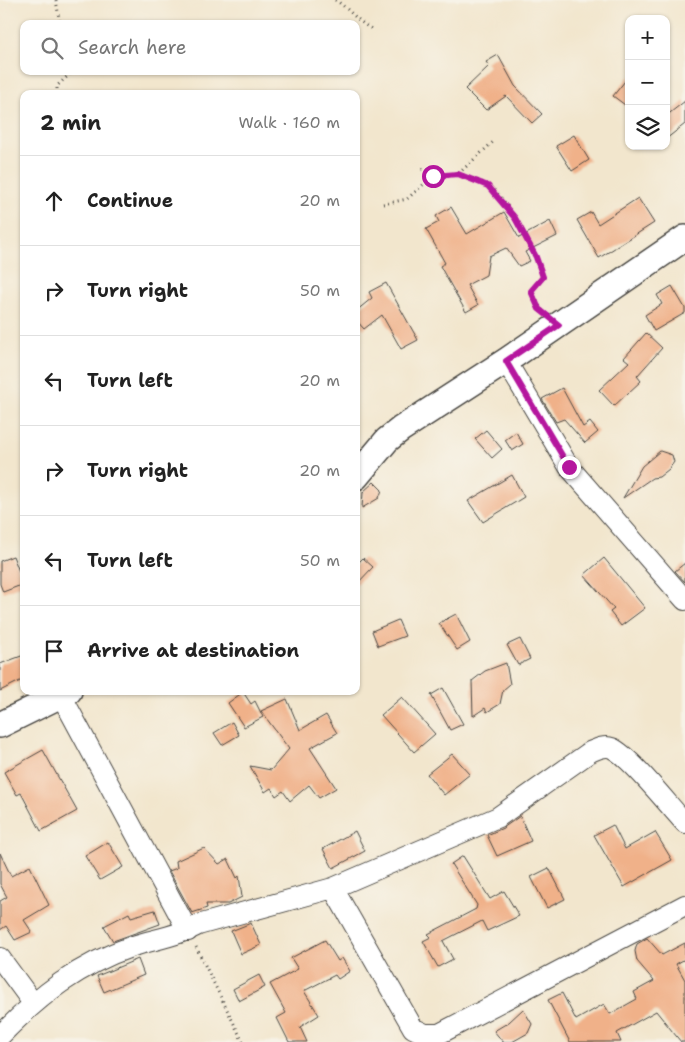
<!DOCTYPE html>
<meta charset="utf-8">
<style>
body{margin:0;font-family:"Shantell Sans",sans-serif;background:#f2f2f2;color:#222}
.controls{position:absolute;right:15px;top:15px;display:grid;overflow:hidden;border-radius:10px;box-shadow:0 1px 4px #0004}
.controls button{width:45px;height:45px;display:grid;place-items:center;padding:0;border:0;border-bottom:1px solid #e0e0e0;background:#fff;color:#222;font:25px sans-serif}
.stop{position:absolute;width:15px;height:15px;margin:-11px;border:4px solid #b5179e;border-radius:50%;background:#fff}
.stop.end{background:#b5179e;border-color:#fff;box-shadow:0 1px 5px #0008}
.list{margin:0;padding:0;list-style:none}
h2{display:flex;justify-content:space-between;align-items:center;height:65px;margin:0;padding:0 20px;font-size:21px}
h2 small{font-size:16px;font-weight:400;color:#767676}
.list li{display:grid;grid-template-columns:32px 1fr auto;gap:15px;align-items:center;box-sizing:border-box;height:90px;padding:0 20px;border-top:1px solid #e0e0e0}
.list b{display:block;font-size:19px;white-space:nowrap}
.list em{font-size:16px;font-style:normal;color:#767676}
.icon{flex:none;width:28px;height:28px;fill:none;stroke:currentColor;stroke-width:2;stroke-linecap:round;stroke-linejoin:round}
.map{position:relative;flex:none;width:685px;height:1042px;overflow:hidden}
.search{position:absolute;background:#fff;box-shadow:0 1px 4px #0004;left:20px;top:20px;width:340px;height:55px;display:flex;align-items:center;gap:12px;box-sizing:border-box;padding:0 18px;border-radius:10px;color:#767676;font-size:19px}
.panel{position:absolute;background:#fff;box-shadow:0 1px 4px #0004;left:20px;top:90px;width:340px;height:605px;border-radius:10px}
.map>svg:first-child{display:block}
.building{fill:#f0b189}
.lines{fill:none;stroke-linecap:round;stroke-linejoin:round}
.minor-casing{stroke:#494743;stroke-width:22}
.tertiary-casing{stroke:#494743;stroke-width:28}
.path{stroke:#494743;stroke-width:3;stroke-dasharray:1 4;stroke-linecap:butt}
.minor{stroke:#fff;stroke-width:20}
.tertiary{stroke:#fff;stroke-width:25}
.route{stroke:#b5179e;stroke-width:6}
</style>
<div class="map">
<svg width="685" height="1042" viewBox="0 0 685 1042">
<rect width="100%" height="100%" fill="#f7f3e8"/>
<filter id="ink" filterUnits="userSpaceOnUse"><feTurbulence type="fractalNoise" baseFrequency=".02" numOctaves="2"/><feDisplacementMap in="SourceGraphic" scale="10" xChannelSelector="R" yChannelSelector="G"/><feConvolveMatrix kernelMatrix="1 2 1 2 8 2 1 2 1" color-interpolation-filters="sRGB"/></filter>
<filter id="wash" filterUnits="userSpaceOnUse"><feTurbulence type="fractalNoise" baseFrequency=".0096" numOctaves="4" result="noise"/><feDisplacementMap in="SourceGraphic" scale="20" xChannelSelector="R" yChannelSelector="G"/><feGaussianBlur stdDeviation="1.12" result="paint"/><feColorMatrix in="noise" values="0 0 0 0 0 0 0 0 0 0 0 0 0 0 0 0 0 1.4 0 .05"/><feComposite in="paint" operator="in"/></filter>
<g filter="url(#wash)">
<rect width="100%" height="100%" fill="#f2e6cd"/>
<g id="blocks">
<path class="building" d="M498,55L515,86L542,114L532,123L506,96L486,110L465,89L489,66L486,62Z
M629,76V108L613,96Z
M685,101V124L666,139V116Z
M574,135L589,160L572,171L556,146Z
M638,198L654,223L599,258L577,220L591,212L598,224Z
M451,207L467,234L504,212L519,238L550,221L557,236L525,252L530,261L519,266L506,248L489,256L486,275L467,285L478,305L466,312L440,266L445,263L426,229L439,222L436,216Z
M386,283L418,340L401,349L382,315L364,329L356,320V311L372,298L369,292Z
M672,286L685,308V313L654,331L645,315L662,304L657,295Z
M646,333L662,348L637,376L641,381L614,406L599,390L629,362L624,358Z
M562,388L583,427L590,422L598,432L585,443L564,419L556,422L542,399Z
M486,430L502,449L492,458L475,439Z
M516,432L523,444L512,451L505,440Z
M660,451L672,455L674,462L669,469L659,477L652,478L623,498L642,466Z
M512,475L524,497L483,522L468,501Z
M374,482L382,490L379,498L362,508L363,492Z
M13,556L24,584L3,592L0,584V561Z
M363,558L373,567L356,585V565Z
M604,558L645,608L621,626L610,612L614,609L584,575Z
M685,563V582L675,571Z
M456,614L470,642L457,650L439,623Z
M398,620L405,636L378,646L372,631Z
M520,639L530,659L518,665L507,645Z
M24,655V679L0,691V664Z
M506,663L510,684L503,690L500,704L487,712L485,708L473,716L472,681L485,671Z
M443,688L463,724L450,730L431,695Z
M243,692L251,704L255,701L263,717L244,727L228,703Z
M402,697L435,734L414,752L381,715Z
M287,699L300,730L326,715L337,733L310,748L336,788L319,798L309,785L290,801L283,791L276,796L271,788L265,792L250,766L271,770L289,749L261,711Z
M232,722L239,735L222,745L214,733Z
M43,750L77,811L41,831L21,793L17,795L4,772Z
M452,754L470,774L444,795L427,774Z
M520,816L531,841L497,856L487,835L503,828Z
M613,825L625,849L655,832L672,860L624,887L594,835Z
M355,831L365,851L333,868L323,849Z
M108,842L123,867L100,880L85,856Z
M204,848L219,864L228,859L237,878L239,876L242,897L228,904H206L207,908L192,913L169,871L177,868L176,861Z
M0,853L11,876L30,866L49,905L24,920L32,932L15,940L6,926L0,930V901L7,897L0,884Z
M463,856L490,899L504,891L519,916L487,931L482,921L443,941L453,959L438,967L423,941L431,937L428,934L476,909L477,905L451,864Z
M549,868L565,899L547,908L531,877Z
M155,910L160,924L113,941L104,926L129,913L131,917Z
M251,923L261,945L241,954L231,931Z
M647,938L662,955L685,943V959L676,964L685,980V1042H681L656,1011L617,1033L621,1042H570L548,1000L562,993L576,1020L604,1004L610,1014L637,999L634,992L654,981L637,961L635,951L637,944Z
M325,940L338,961L342,958L350,971L338,979L335,975L304,991L319,1015L300,1027L307,1042H289L277,1018L286,1013L270,984L298,969L291,958Z
M138,959L144,975L104,992L97,976Z
M259,975L265,987L239,1001L233,989Z
M523,1009L532,1024L528,1033L512,1042H503L494,1031L509,1022Z"/>
</g>
</g>
<g filter="url(#ink)">
<use href="#blocks" fill-opacity="0" stroke="#494743" stroke-width="1"/>
<g class="lines">
<g class="minor-casing">
<path id="minor" d="M506,361L569,467L685,600
M61,695L188,931
M333,888L498,817L590,752C597,749 604,745 612,748C631,757 669,806 685,823
M0,958L33,1003
M0,1036C40,995 78,965 133,946C155,939 178,936 198,925L333,888L413,1028L425,1034H439L685,905"/>
</g>
<g class="tertiary-casing">
<path id="tertiary" d="M356,477L387,440L401,429L506,361L685,238
M0,725L69,691"/>
</g>
<path class="path" d="M56,0L60,24
M335,0C350,9 358,23 374,30
M57,94V86L73,71
M422,169L433,176
M458,174C467,177 478,180 487,185C510,199 534,252 543,277L531,291L542,311
M383,204L407,199L433,176L458,174L493,142
M196,947L243,1042"/>
<use href="#minor" class="minor"/>
<use href="#tertiary" class="tertiary"/>
</g>
</g>
<g class="lines" filter="url(#ink)">
<path class="route" d="M433,176L458,174L488,186L515,218L536,257L543,277L531,291L539,309L559,325L506,361L569,467"/>
</g>
</svg>
<div class="controls">
<button>+</button>
<button>−</button>
<button><svg class="icon" aria-label="layers" viewBox="0 0 24 24"><path d="M12 4l9 5-9 5-9-5zM3 14l9 5 9-5"/></svg></button>
</div>
<div class="stop" style="left:433px;top:176px"></div>
<div class="stop end" style="left:569px;top:467px"></div>
<div class="search"><svg class="icon" aria-label="search" viewBox="0 0 24 24"><circle cx="10" cy="10" r="6"/><path d="M15 15l6 6"/></svg>Search here</div>
<section class="panel">
<h2>2 min<small>Walk · 160 m</small></h2>
<ul class="list">
<li><svg class="icon" aria-label="ahead" viewBox="0 0 24 24"><path d="M12 20V5M6 11l6-6 6 6"/></svg><div><b>Continue</b></div><em>20 m</em></li>
<li><svg class="icon" aria-label="right" viewBox="0 0 24 24"><path d="M7 20v-9h11M14 6l5 5-5 5"/></svg><div><b>Turn right</b></div><em>50 m</em></li>
<li><svg class="icon" aria-label="left" viewBox="0 0 24 24"><path d="M17 20v-9H6M10 6l-5 5 5 5"/></svg><div><b>Turn left</b></div><em>20 m</em></li>
<li><svg class="icon" aria-label="right" viewBox="0 0 24 24"><path d="M7 20v-9h11M14 6l5 5-5 5"/></svg><div><b>Turn right</b></div><em>20 m</em></li>
<li><svg class="icon" aria-label="left" viewBox="0 0 24 24"><path d="M17 20v-9H6M10 6l-5 5 5 5"/></svg><div><b>Turn left</b></div><em>50 m</em></li>
<li><svg class="icon" aria-label="arrive" viewBox="0 0 24 24"><path d="M6 21V4h12l-3 4 3 4H6"/></svg><div><b>Arrive at destination</b></div></li>
</ul>
</section>
</div>
